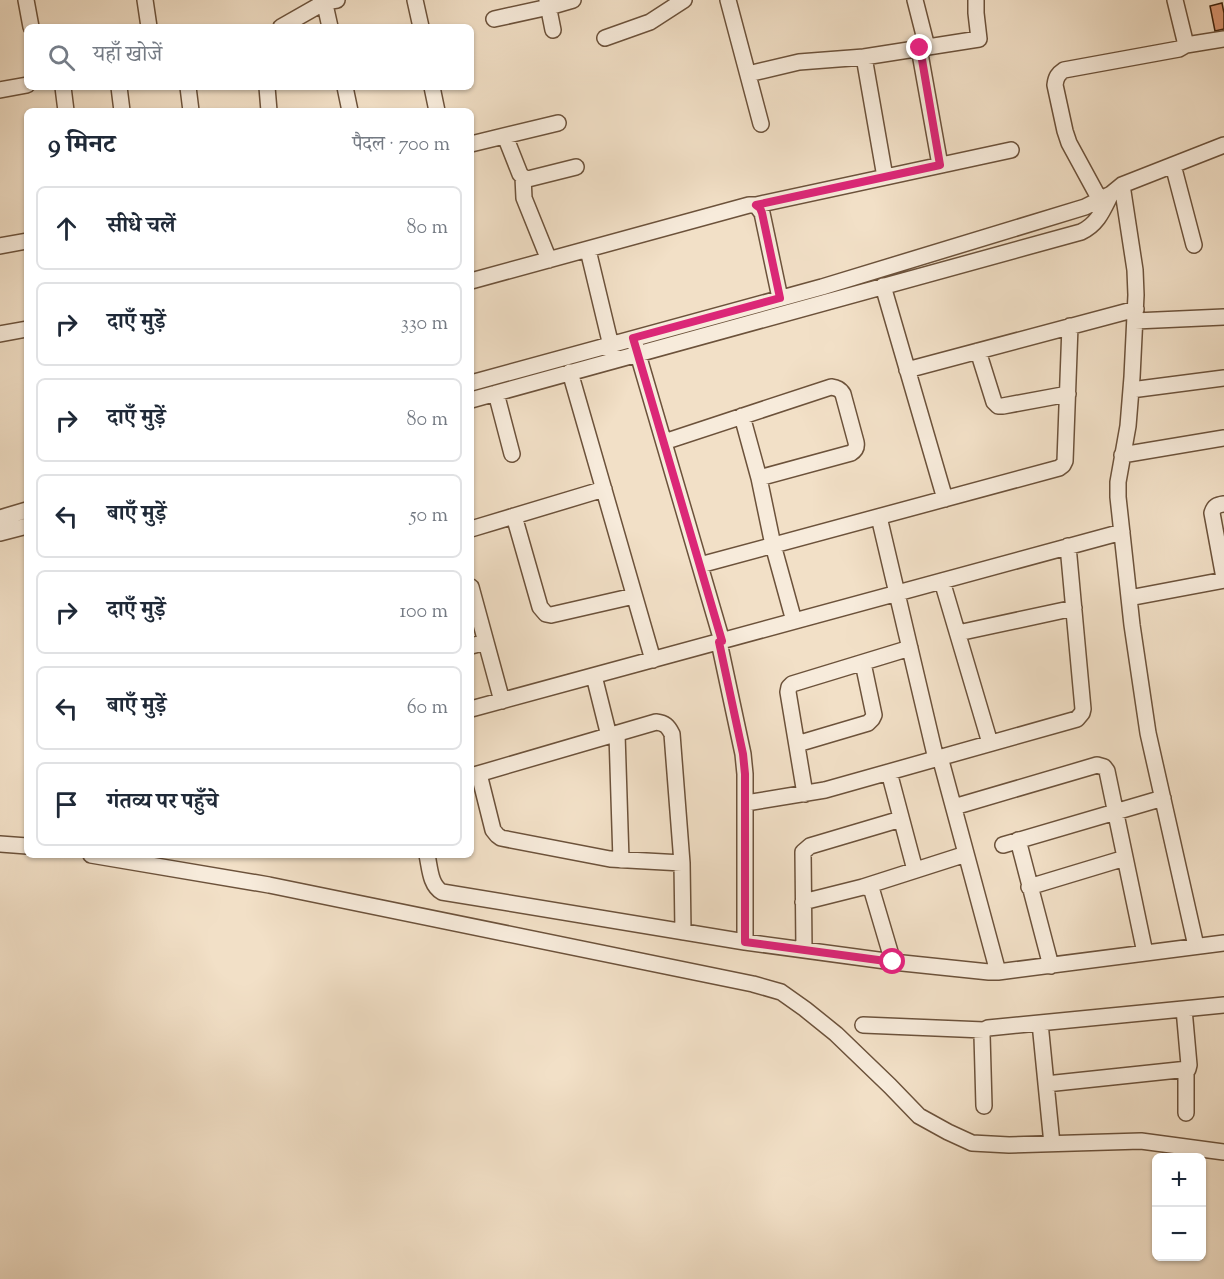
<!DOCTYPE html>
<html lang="hi">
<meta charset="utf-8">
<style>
body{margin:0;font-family:"Sorts Mill Goudy","Noto Serif Devanagari",serif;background:#f2f2f3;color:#1f2937}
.controls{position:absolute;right:18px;bottom:18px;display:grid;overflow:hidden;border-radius:9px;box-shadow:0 2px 4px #0004}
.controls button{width:54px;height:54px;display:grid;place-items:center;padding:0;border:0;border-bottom:2px solid #e0e1e3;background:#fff;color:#1f2937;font:30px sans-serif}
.stop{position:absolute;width:18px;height:18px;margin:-14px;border:4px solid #db2777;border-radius:50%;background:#fff}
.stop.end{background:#db2777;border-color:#fff;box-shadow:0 2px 6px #0008}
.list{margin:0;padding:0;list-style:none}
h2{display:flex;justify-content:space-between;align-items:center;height:78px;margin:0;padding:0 24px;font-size:26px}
h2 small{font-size:20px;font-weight:400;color:#747a83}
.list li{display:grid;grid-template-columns:39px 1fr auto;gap:18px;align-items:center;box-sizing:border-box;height:84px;margin:0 12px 12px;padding:0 12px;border:2px solid #e0e1e3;border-radius:9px}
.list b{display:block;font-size:22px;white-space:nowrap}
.list em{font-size:20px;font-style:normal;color:#747a83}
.icon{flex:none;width:33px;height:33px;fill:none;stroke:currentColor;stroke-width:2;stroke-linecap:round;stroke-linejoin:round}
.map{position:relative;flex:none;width:1224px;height:1279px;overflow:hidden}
.search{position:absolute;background:#fff;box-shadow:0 2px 4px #0004;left:24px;top:24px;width:450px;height:66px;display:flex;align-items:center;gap:15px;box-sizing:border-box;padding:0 21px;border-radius:9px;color:#747a83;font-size:22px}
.panel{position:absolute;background:#fff;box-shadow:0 2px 4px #0004;left:24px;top:108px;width:450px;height:750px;border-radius:9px}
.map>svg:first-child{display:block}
.building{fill:#da9672;stroke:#3f220c;stroke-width:1.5}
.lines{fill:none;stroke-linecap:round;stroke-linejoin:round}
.minor-casing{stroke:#6c523b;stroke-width:18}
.minor{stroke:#f7ebdb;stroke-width:15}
.route{stroke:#db2777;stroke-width:8}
</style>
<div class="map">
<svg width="1224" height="1279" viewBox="0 0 1224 1279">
<rect width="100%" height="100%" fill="#f2e0c7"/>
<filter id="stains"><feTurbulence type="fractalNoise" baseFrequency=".00333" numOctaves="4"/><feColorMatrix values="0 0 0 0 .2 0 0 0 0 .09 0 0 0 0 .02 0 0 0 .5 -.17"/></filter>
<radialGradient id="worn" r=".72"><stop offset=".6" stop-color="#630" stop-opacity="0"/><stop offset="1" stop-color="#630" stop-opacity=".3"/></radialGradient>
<path class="building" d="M1222,3L1224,13V29L1215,31L1210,6Z"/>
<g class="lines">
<g class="minor-casing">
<path id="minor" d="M26,0L31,27
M145,0L149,27
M324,0L330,27
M415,0L421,27
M547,0L553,30
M728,0L761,124
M915,0L927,47
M494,19L549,7L573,0
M281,27L325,2L337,0
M605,38L650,22L684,0
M1186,45L1224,39
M919,48L940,165
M864,57L885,177
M748,74L799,62L864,57L979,39L976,13V0
M63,87L66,111
M119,87L122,111
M188,87L191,111
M267,87L269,111
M345,87L350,111
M432,87L437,111
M0,90L27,85
M505,136L520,174L523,177L528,179L576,167
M471,144L558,123
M1173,165L1194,245
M523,177L524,198L549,260
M1122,185L1135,270L1136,295L1132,377L1128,426L1118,482V497L1132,625L1148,733L1196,946
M1100,200L1069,143L1065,131L1055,85C1056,77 1058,74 1064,70L1179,49L1186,45L1175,0
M756,205L1011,150
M0,246L27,241
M588,250L613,354
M471,281L749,205H756L762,213L780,298
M883,286L945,499
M1135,321L1224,317
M0,334L27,329
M635,344L722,641
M978,351L994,402L998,406H1003L1068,394
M907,370L1136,309
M570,372L653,660
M471,383L822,287L1085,207L1111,194L1122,185L1224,145
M1131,390L1224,378
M496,393L512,454
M471,400L1081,232C1098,224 1103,210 1111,194
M742,416L759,478L773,545L794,621
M664,442L831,387C837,388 840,389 843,394L856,442C857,447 856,450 851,453L759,478
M1122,455L1224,438
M1224,504C1217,505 1214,506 1212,513L1224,578
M514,516L540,607L546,614L551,615L634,596
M879,517L936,759
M0,518L27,510
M471,529L604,489
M0,533L27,526
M700,565L1059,468L1063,465L1065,461L1070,326
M942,581L990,743
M471,587L502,701
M1129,598L1224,580
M958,633L1074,608
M719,642L743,754L745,774V942
M471,646L486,642
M594,676L609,736
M471,709L1122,532
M617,734L621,860
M797,744L868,723L872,719L874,715L863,663
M940,757L998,972
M889,772L915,870
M479,774L493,830L497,835L501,838L610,859L682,863
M471,776L656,722C665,723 668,726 672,734L682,863L683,932
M805,794L788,692L789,687L792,684L910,648
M746,803L825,790L1077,719L1082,713L1083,709L1068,546
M954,807L1097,765L1104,767L1107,771L1145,953
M1018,840L1051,966
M0,844L27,846
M1003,845L1163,798
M91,855L269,885L753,984L781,992L805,1009L836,1034L890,1086L919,1116L948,1132L972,1143L1009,1145L1141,1141L1224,1152
M427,855C430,868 430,885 442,892L745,942L893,962L989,972H998L1224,943
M863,887L966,854
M1029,887L1125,858
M803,902L863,887L870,888L872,891L893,962
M804,950L803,852L810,846L901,819
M1040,1023L1052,1144
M863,1025L984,1030
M1046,1084L1188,1069L1189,1065L1184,1009
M984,1106L982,1035L984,1030L988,1028L1224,1005
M1186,1113V1072L1188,1069"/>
</g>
<use href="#minor" class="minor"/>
</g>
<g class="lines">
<path class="route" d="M893,962L745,942V774L743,754L719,642L722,641L633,338L780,298L762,213L760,208L756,205L940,165L920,48"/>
</g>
<rect width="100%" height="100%" filter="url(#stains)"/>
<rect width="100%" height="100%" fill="url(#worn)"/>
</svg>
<div class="controls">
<button>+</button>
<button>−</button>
</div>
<div class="stop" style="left:893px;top:962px"></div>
<div class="stop end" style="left:920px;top:48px"></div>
<div class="search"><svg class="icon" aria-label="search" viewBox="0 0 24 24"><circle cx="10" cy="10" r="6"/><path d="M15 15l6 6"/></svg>यहाँ खोजें</div>
<section class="panel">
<h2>9 मिनट<small>पैदल · 700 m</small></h2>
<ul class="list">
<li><svg class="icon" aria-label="ahead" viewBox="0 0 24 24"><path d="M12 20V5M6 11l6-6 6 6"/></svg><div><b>सीधे चलें</b></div><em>80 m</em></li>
<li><svg class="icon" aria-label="right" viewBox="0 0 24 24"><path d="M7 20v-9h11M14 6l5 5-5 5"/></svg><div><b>दाएँ मुड़ें</b></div><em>330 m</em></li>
<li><svg class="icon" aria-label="right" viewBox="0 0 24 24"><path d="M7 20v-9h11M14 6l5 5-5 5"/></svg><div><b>दाएँ मुड़ें</b></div><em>80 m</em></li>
<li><svg class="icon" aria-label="left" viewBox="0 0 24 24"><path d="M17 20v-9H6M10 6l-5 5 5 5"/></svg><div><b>बाएँ मुड़ें</b></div><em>50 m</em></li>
<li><svg class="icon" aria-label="right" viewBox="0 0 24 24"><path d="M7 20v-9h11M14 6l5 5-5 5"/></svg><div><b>दाएँ मुड़ें</b></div><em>100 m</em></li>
<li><svg class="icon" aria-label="left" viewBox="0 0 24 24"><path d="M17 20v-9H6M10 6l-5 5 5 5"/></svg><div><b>बाएँ मुड़ें</b></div><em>60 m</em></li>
<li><svg class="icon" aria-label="arrive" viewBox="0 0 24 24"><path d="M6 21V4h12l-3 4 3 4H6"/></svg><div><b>गंतव्य पर पहुँचे</b></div></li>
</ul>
</section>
</div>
